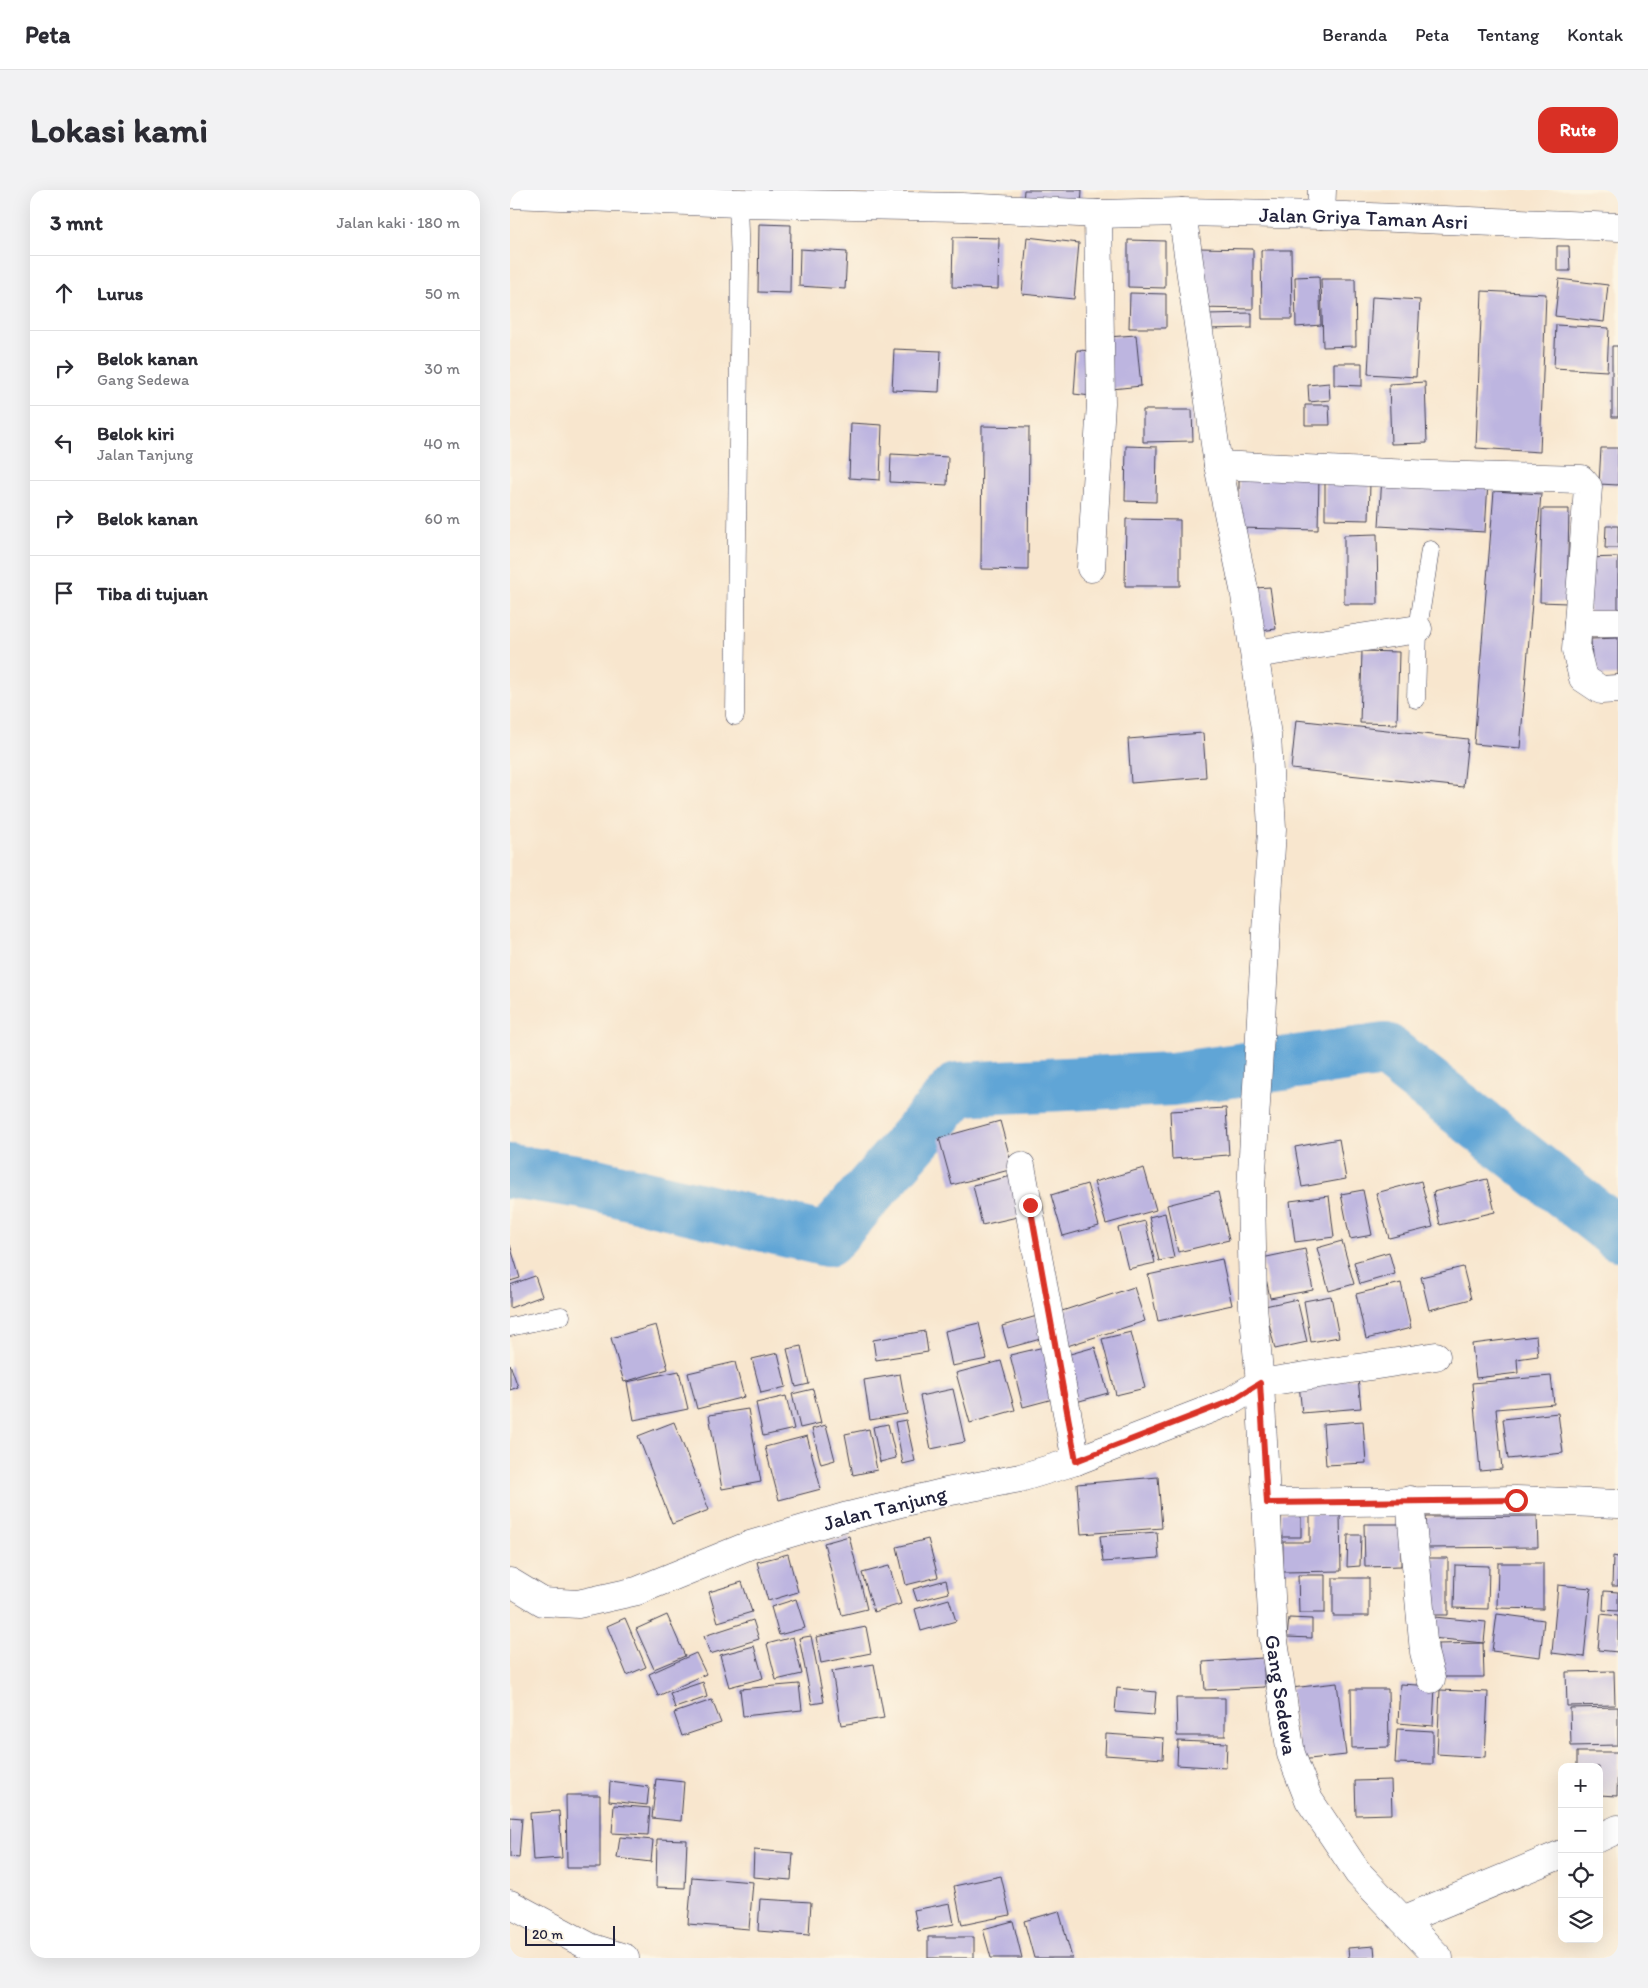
<!DOCTYPE html>
<html lang="id">
<meta charset="utf-8">
<style>
body{margin:0;font-family:Itim,sans-serif;background:#f2f2f3;color:#2b2b33}
.controls{position:absolute;right:15px;bottom:15px;display:grid;overflow:hidden;border-radius:10px;box-shadow:0 5px 20px #0002}
.controls button{width:45px;height:45px;display:grid;place-items:center;padding:0;border:0;border-bottom:1px solid #e1e1e2;background:#fff;color:#2b2b33;font:25px sans-serif}
.scale{position:absolute;left:15px;bottom:12px;width:90px;box-sizing:border-box;padding-left:5px;border:2px solid #22223b;border-top:0;font-size:14px;line-height:18px;white-space:nowrap;color:#22223b;-webkit-text-stroke:4px #fcf5e5;paint-order:stroke}
.stop{position:absolute;width:15px;height:15px;margin:-11px;border:4px solid #d93025;border-radius:50%;background:#fff}
.stop.end{background:#d93025;border-color:#fff;box-shadow:0 1px 5px #0008}
.list{margin:0;padding:0;list-style:none}
h2{display:flex;justify-content:space-between;align-items:center;height:65px;margin:0;padding:0 20px;font-size:21px}
h2 small{font-size:16px;font-weight:400;color:#7c7c81}
.list li{display:grid;grid-template-columns:32px 1fr auto;gap:15px;align-items:center;box-sizing:border-box;height:75px;padding:0 20px;border-top:1px solid #e1e1e2}
.list b{display:block;font-size:19px;white-space:nowrap}
.list p{margin:0;font-size:16px;white-space:nowrap;color:#7c7c81}
.list em{font-size:16px;font-style:normal;color:#7c7c81}
.icon{flex:none;width:28px;height:28px;fill:none;stroke:currentColor;stroke-width:2;stroke-linecap:round;stroke-linejoin:round}
.map{position:relative;flex:none;width:1108px;height:1768px;overflow:hidden;border-radius:15px}
header{display:flex;align-items:center;gap:30px;box-sizing:border-box;height:70px;padding:0 25px;background:#fff;border-bottom:1px solid #e1e1e2}
header strong{font-size:24px}
nav{display:flex;gap:28px;margin-inline-start:auto;font-size:18px}
.intro{display:flex;align-items:center;justify-content:space-between;box-sizing:border-box;height:120px;padding:0 30px}
h1{margin:0;font-size:35px}
.button{padding:12px 22px;border-radius:15px;background:#d93025;color:#fff;font-size:18px;font-weight:700}
main{display:flex;gap:30px;padding:0 30px}
aside{flex:1;background:#fff;border-radius:15px;box-shadow:0 5px 20px #0002}
.map>svg:first-child{display:block}
.lines{fill:none;stroke-linecap:round;stroke-linejoin:round}
.river{stroke:#60a5d6;stroke-width:54}
.building{fill:#bdb5e0}
.lane-casing{stroke:#423f51;stroke-width:19}
.street-casing{stroke:#423f51;stroke-width:29}
.secondary-casing{stroke:#423f51;stroke-width:29}
.lane{stroke:#fff;stroke-width:18}
.street{stroke:#fff;stroke-width:28}
.secondary{stroke:#fff;stroke-width:28}
.route{stroke:#d93025;stroke-width:6}
.labels{text-anchor:middle;dominant-baseline:central;stroke-width:5;stroke-linejoin:round;paint-order:stroke}
.street-label{font-size:21px;fill:#22223b;stroke:#fcf5e5}
</style>
<header>
<strong>Peta</strong>
<nav><a>Beranda</a><a>Peta</a><a>Tentang</a><a>Kontak</a></nav>
</header>
<div class="intro"><h1>Lokasi kami</h1><a class="button">Rute</a></div>
<main>
<aside>
<h2>3 mnt<small>Jalan kaki · 180 m</small></h2>
<ul class="list">
<li><svg class="icon" aria-label="ahead" viewBox="0 0 24 24"><path d="M12 20V5M6 11l6-6 6 6"/></svg><div><b>Lurus</b></div><em>50 m</em></li>
<li><svg class="icon" aria-label="right" viewBox="0 0 24 24"><path d="M7 20v-9h11M14 6l5 5-5 5"/></svg><div><b>Belok kanan</b><p>Gang Sedewa</p></div><em>30 m</em></li>
<li><svg class="icon" aria-label="left" viewBox="0 0 24 24"><path d="M17 20v-9H6M10 6l-5 5 5 5"/></svg><div><b>Belok kiri</b><p>Jalan Tanjung</p></div><em>40 m</em></li>
<li><svg class="icon" aria-label="right" viewBox="0 0 24 24"><path d="M7 20v-9h11M14 6l5 5-5 5"/></svg><div><b>Belok kanan</b></div><em>60 m</em></li>
<li><svg class="icon" aria-label="arrive" viewBox="0 0 24 24"><path d="M6 21V4h12l-3 4 3 4H6"/></svg><div><b>Tiba di tujuan</b></div></li>
</ul>
</aside>
<div class="map">
<svg width="1108" height="1768" viewBox="0 0 1108 1768">
<rect width="100%" height="100%" fill="#fcf5e5"/>
<filter id="ink" filterUnits="userSpaceOnUse"><feTurbulence type="fractalNoise" baseFrequency=".02" numOctaves="2"/><feDisplacementMap in="SourceGraphic" scale="10" xChannelSelector="R" yChannelSelector="G"/><feConvolveMatrix kernelMatrix="1 2 1 2 8 2 1 2 1" color-interpolation-filters="sRGB"/></filter>
<filter id="wash" filterUnits="userSpaceOnUse"><feTurbulence type="fractalNoise" baseFrequency=".0096" numOctaves="4" result="noise"/><feDisplacementMap in="SourceGraphic" scale="20" xChannelSelector="R" yChannelSelector="G"/><feGaussianBlur stdDeviation="1.12" result="paint"/><feColorMatrix in="noise" values="0 0 0 0 0 0 0 0 0 0 0 0 0 0 0 0 0 1.4 0 .05"/><feComposite in="paint" operator="in"/></filter>
<g filter="url(#wash)">
<rect width="100%" height="100%" fill="#f8e6ce"/>
<g class="lines">
<path class="river" d="M0,981L73,992L317,1050L448,899L662,889L875,860L1108,1044"/>
</g>
<g id="blocks">
<path class="building" d="M514,0H572L571,18L513,13Z
M249,34L281,35L280,103L248,102Z
M443,47L489,48L488,99L442,97Z
M517,47L569,53L564,109L512,104Z
M618,50L655,51V98L618,97Z
M1047,56H1059L1060,81H1047Z
M688,58L743,59V119L687,118Z
M290,59L337,62L335,99L289,96Z
M751,60H781L782,129H752Z
M809,86L811,135L786,137L785,87Z
M811,89H845L846,156L813,157Z
M1049,89L1098,95L1094,132L1045,126Z
M972,101L1036,104L1030,262L966,258Z
M620,103L656,104V138H619Z
M862,107L910,110L906,187L858,184Z
M742,123V138L697,139V124Z
M1046,135L1099,138L1097,181L1044,178Z
M626,145L631,196L602,199L597,147Z
M1102,156H1108V227H1102Z
M384,159L431,161L429,202L382,200Z
M567,160L585,161L581,206L564,204Z
M824,173H852V196L824,195Z
M915,192L917,253L881,254L879,194Z
M819,193L820,210L799,212L798,195Z
M795,215H819L820,235H795Z
M633,220H682L683,251L633,252Z
M341,233L372,235L370,290L339,288Z
M472,236L519,237L518,380L471,379Z
M616,256L647,257L646,312L615,311Z
M1091,258H1108V295L1089,294Z
M381,264L438,267L437,295L380,292Z
M729,284L809,286L808,340L729,338Z
M872,286L978,292L975,342L869,336Z
M815,291L860,292L859,330L815,329Z
M984,301L1031,304L1010,558L964,554Z
M1032,319H1059L1057,413L1030,412Z
M616,329L670,330V396H615Z
M1096,336H1108V358H1095Z
M867,344L868,414H834V345Z
M1108,367V421L1079,422L1077,368Z
M760,397L766,439L750,441L745,398Z
M1108,448V485L1083,486L1081,449Z
M852,461L889,462L887,534L850,533Z
M786,530L958,549L953,597L781,579Z
M693,543L696,587L621,593L618,549Z
M716,918L719,965L662,969L660,921Z
M490,931L503,979L442,995L429,948Z
M829,949L836,989L792,997L785,957Z
M634,978L646,1020L596,1034L584,992Z
M506,985L516,1025L472,1035L463,995Z
M977,989L985,1022L930,1035L923,1002Z
M911,991L923,1037L879,1048L866,1003Z
M577,994L589,1036L553,1046L541,1005Z
M853,1000L862,1045L840,1049L831,1004Z
M708,1002L719,1050L668,1062L657,1015Z
M819,1006L824,1047L785,1052L780,1011Z
M655,1023L664,1068L649,1071L639,1027Z
M635,1031L645,1073L618,1079L608,1038Z
M832,1051L844,1094L819,1101L807,1058Z
M0,1055L10,1088L0,1091Z
M795,1059L803,1100L760,1108L752,1068Z
M879,1062L885,1084L850,1094L844,1072Z
M712,1069L722,1115L648,1131L638,1085Z
M953,1077L961,1109L919,1120L911,1087Z
M25,1086L32,1106L0,1118V1095Z
M891,1093L901,1138L856,1149L846,1104Z
M624,1097L635,1131L551,1158L540,1125Z
M821,1106L829,1147L801,1152L794,1111Z
M787,1109L797,1152L765,1159L755,1116Z
M527,1126L534,1148L498,1158L492,1136Z
M469,1133L477,1169L442,1176L435,1141Z
M146,1135L158,1179L114,1192L101,1148Z
M415,1141L418,1162L366,1170L363,1150Z
M621,1142L635,1198L606,1205L592,1149Z
M1026,1146L1028,1166L1007,1169L1008,1183L966,1188L962,1154Z
M291,1156L299,1194L286,1197L277,1159Z
M534,1157L547,1208L513,1217L500,1165Z
M585,1157L598,1203L566,1212L553,1166Z
M268,1163L276,1197L251,1203L242,1169Z
M491,1171L505,1220L460,1233L446,1183Z
M225,1172L234,1207L187,1219L178,1183Z
M0,1174L8,1197L0,1200Z
M169,1181L178,1219L124,1230L117,1192Z
M390,1184L397,1224L360,1230L354,1190Z
M1041,1186L1044,1214L986,1219L992,1279L970,1281L962,1193Z
M848,1188L851,1218L792,1223L789,1194Z
M303,1199L311,1233L290,1238L282,1204Z
M443,1199L455,1252L421,1259L410,1206Z
M276,1206L284,1239L253,1246L246,1213Z
M238,1219L251,1292L212,1299L199,1225Z
M1048,1223L1053,1263L998,1269L993,1229Z
M396,1230L405,1271L393,1274L385,1232Z
M853,1231L856,1273L816,1275L813,1234Z
M164,1232L199,1320L162,1334L128,1246Z
M378,1234L386,1268L370,1272L363,1237Z
M316,1235L325,1270L311,1274L302,1239Z
M359,1239L367,1280L343,1285L335,1244Z
M297,1246L311,1299L269,1310L255,1257Z
M648,1287L652,1338L571,1344L567,1294Z
M771,1322H791V1347H771Z
M800,1324H830L831,1381L773,1382V1352H800Z
M1027,1326L1028,1357L917,1358L916,1327Z
M854,1334H891V1376L855,1377Z
M647,1342L649,1368L593,1372L590,1346Z
M838,1345H851L850,1376L837,1377Z
M339,1346L357,1419L332,1425L314,1353Z
M418,1349L428,1387L396,1395L387,1357Z
M278,1364L288,1402L258,1411L247,1372Z
M1103,1366L1108,1367V1396H1102Z
M917,1368H938V1425H918Z
M988,1373H1033V1419L987,1418Z
M945,1375L979,1376L978,1419L944,1418Z
M379,1376L391,1414L364,1422L352,1383Z
M788,1385H815V1423H789Z
M823,1388H859V1426H823Z
M436,1390L439,1403L407,1411L403,1399Z
M232,1392L242,1422L208,1432L199,1402Z
M1048,1395L1081,1398L1074,1467L1042,1463Z
M1094,1401L1108,1402V1421L1093,1420Z
M286,1409L295,1438L269,1445L261,1417Z
M439,1409L446,1431L411,1441L405,1419Z
M987,1424L1034,1430L1030,1467L982,1461Z
M1091,1424L1108,1426V1462L1088,1460Z
M157,1425L175,1466L144,1479L126,1439Z
M924,1427L976,1432L974,1453L922,1448Z
M115,1428L136,1477L117,1485L97,1436Z
M779,1428L802,1429V1448L777,1447Z
M243,1430L249,1449L200,1464L194,1446Z
M356,1437L361,1463L311,1473L306,1447Z
M301,1446L314,1512L302,1514L289,1448Z
M283,1447L292,1484L266,1490L257,1454Z
M973,1453L974,1487H929L928,1454Z
M244,1456L253,1488L219,1497L210,1465Z
M186,1463L196,1484L148,1506L139,1484Z
M753,1468L755,1497L695,1500L693,1472Z
M364,1474L374,1528L331,1535L322,1481Z
M1104,1481L1105,1515L1057,1516L1056,1482Z
M193,1492L197,1507L165,1518L160,1503Z
M827,1493L836,1565L790,1570L781,1498Z
M289,1494L292,1520L233,1526L230,1499Z
M890,1494L925,1496L923,1536L888,1533Z
M607,1498L646,1502L644,1525L605,1522Z
M841,1499H878L879,1557L842,1558Z
M930,1500L978,1502L975,1567L927,1564Z
M666,1508H715V1546H667Z
M202,1510L211,1533L172,1546L164,1523Z
M1108,1517V1555L1061,1556L1060,1518Z
M887,1539L923,1541V1574L885,1573Z
M596,1544L654,1548L653,1569L595,1565Z
M668,1551L717,1553L716,1578L667,1575Z
M1067,1562H1108L1107,1606L1089,1605V1577H1067Z
M146,1589L174,1592L171,1631L142,1628Z
M881,1590L882,1624L846,1625L845,1591Z
M100,1592L139,1597L137,1615L99,1611Z
M56,1605H90V1678H57Z
M104,1615L140,1618L138,1645L102,1643Z
M49,1621L52,1668L23,1670L20,1623Z
M0,1627L12,1628L9,1668L0,1667Z
M110,1647L143,1650L141,1672L107,1668Z
M147,1649L177,1650L175,1698L146,1697Z
M244,1660L283,1663L281,1690L243,1687Z
M491,1686L500,1725L452,1735L444,1696Z
M182,1687L243,1692L239,1739L178,1734Z
M250,1709L301,1712L299,1745L248,1741Z
M440,1713L444,1734L408,1741L404,1720Z
M549,1721L562,1768H524L514,1731Z
M503,1731L512,1768H481L473,1739Z
M418,1747H464V1768H418Z
M864,1756L865,1768H839L838,1758Z"/>
</g>
</g>
<g filter="url(#ink)">
<use href="#blocks" fill-opacity="0" stroke="#423f51" stroke-width="1"/>
<g class="lines">
<g class="lane-casing">
<path id="lane" d="M906,509L908,439L920,360
M225,526L230,74L228,13
M0,1137L51,1126"/>
</g>
<g class="street-casing">
<g id="street">
<path id="s1" d="M672,22L708,275L734,399L757,545L762,639L741,999L743,1116L750,1193L763,1445L781,1564L799,1610L848,1683L929,1768"/>
<path d="M811,25L812,0"/>
<path d="M708,275L923,285L1071,289L1078,297L1066,460L1073,488L1091,500L1108,499"/>
<path d="M581,378L591,213L588,24"/>
<path d="M1068,433H1108"/>
<path d="M745,464L908,439"/>
<path d="M511,976L566,1271"/>
<path d="M900,1310L914,1462L921,1489"/>
<path d="M757,1313L1006,1310L1108,1314"/>
<path id="s2" d="M0,1392L33,1412L68,1414L127,1401L240,1355L338,1326L436,1302L510,1288L566,1271L721,1211L750,1193L926,1166"/>
<path d="M1089,1648L1108,1639"/>
<path d="M0,1714L80,1757L115,1768"/>
<path d="M893,1730L1052,1664"/>
</g>
</g>
<g class="secondary-casing">
<g id="secondary">
<path id="s3" d="M0,4L228,13L452,17L588,24L672,22L811,25L1108,37"/>
</g>
</g>
<use href="#lane" class="lane"/>
<use href="#street" class="street"/>
<use href="#secondary" class="secondary"/>
</g>
</g>
<g class="lines" filter="url(#ink)">
<path class="route" d="M520,1015L566,1271L721,1211L750,1193L757,1313L1006,1310"/>
</g>
<g class="labels">
<g class="street-label">
<text stroke="none"><textPath href="#s3" startOffset="854">Jalan Griya Taman Asri</textPath></text>
<text stroke="none"><textPath href="#s2" startOffset="396">Jalan Tanjung</textPath></text>
<text stroke="none"><textPath href="#s1" startOffset="1492">Gang Sedewa</textPath></text>
</g>
</g>
</svg>
<div class="controls">
<button>+</button>
<button>−</button>
<button><svg class="icon" aria-label="locate" viewBox="0 0 24 24"><circle cx="12" cy="12" r="6"/><path d="M12 2v4M12 18v4M2 12h4M18 12h4"/></svg></button>
<button><svg class="icon" aria-label="layers" viewBox="0 0 24 24"><path d="M12 4l9 5-9 5-9-5zM3 14l9 5 9-5"/></svg></button>
</div>
<div class="scale">20 m</div>
<div class="stop" style="left:1006px;top:1310px"></div>
<div class="stop end" style="left:520px;top:1015px"></div>
</div>
</main>
